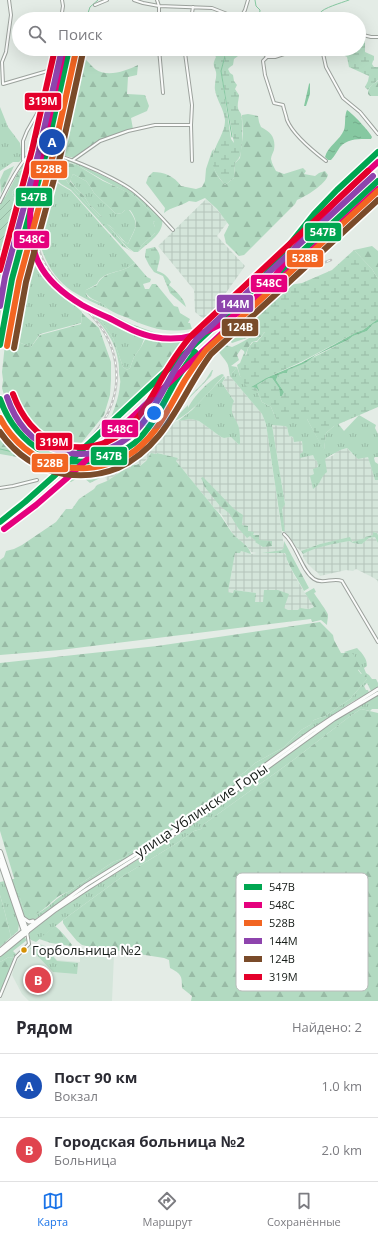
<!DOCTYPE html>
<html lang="ru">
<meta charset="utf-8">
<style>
body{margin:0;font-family:"Open Sans",sans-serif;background:#f7f7f7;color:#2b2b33}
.you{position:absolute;left:154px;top:413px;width:14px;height:14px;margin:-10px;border:3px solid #fff;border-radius:50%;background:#1a73e8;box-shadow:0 0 0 6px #1a73e833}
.badge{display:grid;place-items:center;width:26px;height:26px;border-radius:50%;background:#1a73e8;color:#fff;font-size:13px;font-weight:700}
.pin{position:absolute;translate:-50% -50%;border:2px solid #fff;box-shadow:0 1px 4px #0006}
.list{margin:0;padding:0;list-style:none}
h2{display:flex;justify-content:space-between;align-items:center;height:52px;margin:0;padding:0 16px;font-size:17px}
h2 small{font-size:13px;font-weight:400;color:#7c7c81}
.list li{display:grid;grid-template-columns:26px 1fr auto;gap:12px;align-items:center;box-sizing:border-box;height:64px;padding:0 16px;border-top:1px solid #e1e1e2}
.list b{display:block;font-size:15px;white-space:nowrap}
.list p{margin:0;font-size:13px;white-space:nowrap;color:#7c7c81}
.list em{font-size:13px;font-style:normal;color:#7c7c81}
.icon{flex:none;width:22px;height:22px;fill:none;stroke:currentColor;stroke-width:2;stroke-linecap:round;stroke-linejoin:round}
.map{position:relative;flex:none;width:378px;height:1001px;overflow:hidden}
.search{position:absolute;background:#fff;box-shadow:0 4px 16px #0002;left:12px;right:12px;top:12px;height:44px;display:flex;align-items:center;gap:10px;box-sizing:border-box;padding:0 14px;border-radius:22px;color:#7c7c81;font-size:15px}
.sheet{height:180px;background:#fff}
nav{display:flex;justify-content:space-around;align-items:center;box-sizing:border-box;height:56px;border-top:1px solid #e1e1e2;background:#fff;font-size:11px;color:#7c7c81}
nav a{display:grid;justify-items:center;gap:2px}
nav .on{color:#1a73e8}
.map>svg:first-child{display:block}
.built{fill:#d4e5da}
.industrial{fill:url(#industrial-grid)}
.grass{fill:url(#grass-tufts)}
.forest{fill:url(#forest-firs)}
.wetland{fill:url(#wetland-marsh)}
.garden{fill:url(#garden-furrows)}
.water{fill:url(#water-ripples)}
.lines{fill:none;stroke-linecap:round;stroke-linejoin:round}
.stream{stroke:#86c8a1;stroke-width:1}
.minor-casing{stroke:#9ca29d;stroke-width:4}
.secondary-casing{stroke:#9ca29d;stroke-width:5}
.primary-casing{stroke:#9ca29d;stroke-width:6}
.minor{stroke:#fbfcfb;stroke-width:2}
.secondary{stroke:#fbfcfb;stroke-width:3}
.primary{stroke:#fbfcfb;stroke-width:4}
.rail-casing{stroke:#c2c4c2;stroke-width:2.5}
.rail{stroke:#fff;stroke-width:1;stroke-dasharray:3;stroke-linecap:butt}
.rail-1-casing{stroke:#fff;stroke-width:9}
.rail-2-casing{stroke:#fff;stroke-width:9}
.rail-3-casing{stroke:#fff;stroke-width:9}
.rail-4-casing{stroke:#fff;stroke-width:9}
.rail-5-casing{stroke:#fff;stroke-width:9}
.rail-6-casing{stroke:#fff;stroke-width:9}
.rail-1{stroke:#00a651;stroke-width:6}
.rail-2{stroke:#e5007d;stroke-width:6}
.rail-3{stroke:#f26522;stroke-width:6}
.rail-4{stroke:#8e44ad;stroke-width:6}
.rail-5{stroke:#7a4b2a;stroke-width:6}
.rail-6{stroke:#e4002b;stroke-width:6}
.bus-dot{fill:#d59104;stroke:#fff;stroke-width:1.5}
.labels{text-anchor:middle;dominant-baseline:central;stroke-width:4;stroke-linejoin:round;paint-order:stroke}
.bus-label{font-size:13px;fill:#161c18;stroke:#fff;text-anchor:start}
.street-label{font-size:14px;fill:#161c18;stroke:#fff}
.key{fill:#fff;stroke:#b9bbba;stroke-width:1}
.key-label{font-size:11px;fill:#161c18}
.line-badge{stroke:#fff;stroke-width:1.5}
.badge-label{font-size:11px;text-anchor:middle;font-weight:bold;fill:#fff}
</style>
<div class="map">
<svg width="378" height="1001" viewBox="0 0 378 1001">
<defs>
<pattern id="industrial-grid" width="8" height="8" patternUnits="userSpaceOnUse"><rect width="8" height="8" fill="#d4e5da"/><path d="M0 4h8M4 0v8" fill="none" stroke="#b5c4ba"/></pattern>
<pattern id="grass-tufts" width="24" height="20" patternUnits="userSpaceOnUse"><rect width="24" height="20" fill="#b2dac1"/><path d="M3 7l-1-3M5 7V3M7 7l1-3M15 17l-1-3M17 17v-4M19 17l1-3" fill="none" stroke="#98baa5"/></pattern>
<pattern id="forest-firs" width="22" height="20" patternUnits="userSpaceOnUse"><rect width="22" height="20" fill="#b2dac1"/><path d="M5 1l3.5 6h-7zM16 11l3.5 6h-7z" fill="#98baa5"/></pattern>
<pattern id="wetland-marsh" width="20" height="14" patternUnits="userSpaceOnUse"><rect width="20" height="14" fill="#b2dac1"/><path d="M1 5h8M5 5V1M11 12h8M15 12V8" fill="none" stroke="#98baa5"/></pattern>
<pattern id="garden-furrows" width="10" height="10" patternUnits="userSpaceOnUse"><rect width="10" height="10" fill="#b2dac1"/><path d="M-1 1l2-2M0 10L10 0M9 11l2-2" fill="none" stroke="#98baa5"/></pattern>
<pattern id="water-ripples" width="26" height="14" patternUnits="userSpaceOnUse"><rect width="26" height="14" fill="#86c8a1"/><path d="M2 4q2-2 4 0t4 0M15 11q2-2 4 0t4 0" fill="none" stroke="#73ab8a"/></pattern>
</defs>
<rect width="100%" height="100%" fill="#e4ece6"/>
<path class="built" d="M37,944L44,945L57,960L80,962V950L114,955L112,1001H29L22,994L12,975L14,967L19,958L29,950L31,946Z"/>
<path class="industrial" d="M206,199L223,216L227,223L217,236L245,266L206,321L195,312L194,290L158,246Z
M227,376H230L262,414L266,424L284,547L282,550L263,553H284L287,556V561L294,575L305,593L314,606L309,609L305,608L298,610H288L263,602H255V593L234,590V593L228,592L235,552L241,551L251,554L257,553L251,552L249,549L233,534L221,514L215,509L176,461L178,458L157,453L148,458L140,466L136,465L132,466L131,469H125L107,481L103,473L150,445L152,440L158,433L167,425L172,422L191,419L199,421L221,437L224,438L231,437L239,445L240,444L239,429L233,416L231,407L234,401L222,383Z
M272,425L284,426L287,427L289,436L302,441L303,452L313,455L315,460L317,461L320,481L323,475L325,459L334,455L335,452L347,448L351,453L368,456L375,480H378V535L377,533L373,532V535L365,537V538L352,543L362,544L369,538L375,537L378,543V583L377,580L372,577L356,569L353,571L346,570L320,576L317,572L314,570L307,563L303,557V554L312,549L324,545L350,541V538L320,544L301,551L296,547L285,532L281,509L285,503Z"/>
<path class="grass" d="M0,107L8,127L20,143L22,155V159L19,162H13L0,171Z
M35,155L43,156L38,178L29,204H25L13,197L12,192L20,184L22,177L26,175L25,169L19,170L29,158Z
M48,156L52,157L49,158C48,166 55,172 55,180L59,184L71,191L135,263C132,264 130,267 127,268C117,273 102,272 97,284L86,290C85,300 96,300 103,304C105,306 106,307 108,309C96,304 83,298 72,291C46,274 35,240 37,210C39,192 44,174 48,156Z
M56,158L72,161L118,183L139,196L162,219C165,233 147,244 138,252L142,245L155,233V227L153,222L155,221V215L151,211L148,209L136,197L103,180L77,165L70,162L66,164L65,162H60L57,170H59L63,165L64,177L68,183L99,217H102L89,204L84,196L77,189L70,180L73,174L86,181L90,186L94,193L116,214L122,213L125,210H129C141,226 134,229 128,244C119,238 117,230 107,224L127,248L133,252L122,246L71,190L61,184L56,179L55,171L51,163Z
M31,221L28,236L32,225V237L35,254L47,277L60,292L82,312L81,323L40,334L31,347L13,340L5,343C11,318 11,267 29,250L23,254L18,269Z
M98,308L147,336L144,339L141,347L134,357L130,368L127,370L123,367L113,338L102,322L100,321V318L93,311V309L99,310Z
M237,367L240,376L258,393L262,402L271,407L276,419H307L324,450L326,433L334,426L336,421L344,431L359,415L376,425L375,428L378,434V457H375L374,458L375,462L378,464V480H375L368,457L358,459L347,448C339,450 332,454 325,459L327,472C320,477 321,485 313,489L310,476L314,474L313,469L318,467L317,461L315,460L313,455L300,458V454L303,452L302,441L294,442L293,437L289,436L287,427L284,426L272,425L285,504L282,509L285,532L282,531L266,424L262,414L230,376Z
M224,376L225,378L222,383L234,401C228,414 236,417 239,428C240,433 240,439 240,444L239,445L231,437L224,438L221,437L199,421L191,419L178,421L192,410Z
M357,648C363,654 367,659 367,666L364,668L366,673L369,675L372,679H376L378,683V687L371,691L367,683L364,686L366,690H368L369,693L352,702L319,724L180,826L83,886L34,920L27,921L24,917L11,879H15L23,908L30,915C44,915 55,897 68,892L113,862L124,858L128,853L190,817L197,809L211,801L228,787L237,777L245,772L255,763L284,747L301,730L310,725L314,720L325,716L350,699L367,679C356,671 355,657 344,652Z
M378,694V709H372L370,711L361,709L349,717L292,761L204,824L201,829L194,831L177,843L123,876L63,920L36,942L31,940L29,937L30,932L71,901L179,834L331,723Z
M5,881L19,924L18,931L11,937L5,913L0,895V882Z
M24,937L27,940L13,951L16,954L13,958L9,957L0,962V957Z
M37,945L44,946L57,961L78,963L77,974L53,972L30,948Z"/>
<path class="forest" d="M79,54C86,58 89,64 95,69C107,78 126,71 138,65L137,75L128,77L127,94L145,95L149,106L147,111L131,118L133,129L98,141L74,158L57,154L60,144L58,136L61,117L70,80L71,70L73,58Z
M378,81V96H370L368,94C368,87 373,84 378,81Z
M248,114L258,116L259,122L261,127C271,132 276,138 274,150C273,153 271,156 271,159C272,164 274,167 276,171L284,174L303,168L306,171L304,174L315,176L319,173L325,171L328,175C326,184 305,197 297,200L295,204L244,255L239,256L226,243L224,235L229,225L217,209L205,198L196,202L189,201C181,206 171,207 164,213L165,208L146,183L148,177L153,172C164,172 174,176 181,186L196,189L202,187L205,181L206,169L212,151L214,149C211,165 214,173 225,185L234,178L235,163L240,158L243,134L242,117V115Z
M60,162H64L66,164L69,163L77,165L103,181L121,189L136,197L148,209L151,211L155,215V221L153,222L155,227V233L142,245L138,252H134L127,247L106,223L116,231L122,240L128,244C134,230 141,225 130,210H125L122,213L116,214L94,193L90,186L86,181L73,174L70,181L77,189L84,196L89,204L103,218L99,217L68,183L64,177L63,165L59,170H57Z
M14,166L1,194L0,180L4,171Z
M25,169L26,175L22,177L20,184L12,192L13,197L25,204H29L28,209L10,200L6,202L3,201L19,171Z
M372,246L378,251V279L372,269L354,250Z
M135,263L147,277L151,279L150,282L143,284L145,289H149L152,284H156L174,306L178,307L180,313L190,319L188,323H190L192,329C165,333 152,329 128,318C122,316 114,313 108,309C106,307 104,305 101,303C95,300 90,299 86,293V290L97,285C103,272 117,273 127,268C130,267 132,264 135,263Z
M77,299L98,308L100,310L93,309V311L100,319V321L102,322L113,338L123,367L127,370L130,368L134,357L141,347L147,336L107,312L131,324L170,338L194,335L196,336L189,347L180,355L109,422C114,410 119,398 120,384C121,380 119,376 119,372C119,368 119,364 118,360C115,335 94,316 77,299Z
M82,313L99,328L111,362V380L110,395L104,415L79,446L67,456L42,446L25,435L14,419L6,402L2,388L3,380L2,372L5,344L7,342L13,340L31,347L40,335L81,324Z
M221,332V340L226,345L232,347C243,343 254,333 265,332L257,341L252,342L248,348L245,356L244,351L241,349L237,355L239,360L231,366L237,367L230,376C229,372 229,366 227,363C225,359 221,356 219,352C216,344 221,344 212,338Z
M222,374L224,375C211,390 193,412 175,421L179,414L188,405V408C194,396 210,379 222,374Z
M173,376C174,386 165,400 160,407C157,411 154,413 151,416C144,425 138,436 129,443C121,449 98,460 89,456L93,451L108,436Z
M0,425L13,443L35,460L0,454Z
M149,431L153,435L157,431L158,433L152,440L150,445L103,473L102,477L90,483L84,478L85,472L76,467L79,465C107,460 131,455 149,431Z
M151,453L156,454L157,453L178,458L176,461L215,509C223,517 227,527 234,535C240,541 249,546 251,554L241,551L240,553H235L228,592L233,593L234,590L256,593L255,602H263L264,590H278L289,594L284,608L288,610H298L300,608L309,609L314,607L305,593L314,588L316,592L314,593C317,598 327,611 328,615C328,618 327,622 327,625L321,620L312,622L311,619L60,650L0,655V560L4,557L6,551L14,549L22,545L56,522L66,509H72L79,499L94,489L97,485L107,481L125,469H130L132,465H136L139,464L140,466L146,461Z
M203,477L234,509L243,515L242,525L248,526V531L254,532L253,535H259V540L272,541V546L263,547L255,542L256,541L250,536L247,538L238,528L229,513L220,506L204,486L203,482L201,478Z
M373,532L377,533L378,535V543L375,537L369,538L362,544C358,544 353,544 350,541C333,544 318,546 303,554L301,551L320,544L350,537L352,542L365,538V537L373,535Z
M284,541L309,588L304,591C299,581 292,572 288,562C286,559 287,556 285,553H262L282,550L284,547Z
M320,622L333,635L334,640L341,653H346L353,654L361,668L358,670L361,674L366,673L367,679L350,699L325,716L314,720L310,725L301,730L284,747L255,763L245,772L237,777L228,787L211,801L197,809L190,817L128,853L124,858L113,862L68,892C65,893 62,894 59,896C53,900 37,918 30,915C27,914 25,910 23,908L0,831V663L157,646Z
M361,709L378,713V1001H191L192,996L182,988C182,975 181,974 170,968L169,960L164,958L120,951H109L82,945L77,941L67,929L63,923V920L123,876L177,843L194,831L201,829L204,824L292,761L349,717Z
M0,895L5,913L11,937L0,947Z
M55,926C61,931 67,938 72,945L71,946L51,943L39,939Z
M9,957L13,958V963L0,993V962Z"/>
<path class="wetland" d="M359,36L365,40V52L374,56V60L373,61L372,64L374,67H378V80L370,87L368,90L365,87L368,81L369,76C362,73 356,70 349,67L347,57L343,55L341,49H359Z
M214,49H227L221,71L231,139L234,143L221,71L228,49H237L238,51V56L234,59L233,65L230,67L228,69L230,73L233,75L234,81L237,85L235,89L239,95C239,99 237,104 238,108C238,110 240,112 241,114C243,120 243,153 239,158C238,160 236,161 235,163L234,178L225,185C209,165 209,160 220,138C223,131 225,127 225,120C224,109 217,101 215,90C214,84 217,78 216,72C214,65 212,65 216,57L213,53Z
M155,247C163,257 159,259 157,271C164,273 167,276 171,282L169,285C176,291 184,298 186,307L170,293L163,276L154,272L149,265L145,257L146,249Z
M354,250L372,269L378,279V319L363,330L355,333L301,362L266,378L251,387L256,388L258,391L257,385L269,378H272L279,388L280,396H282L284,392L276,380L278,375L284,373H287L288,370L348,340L353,336L367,331L373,324L378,322V407L334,426L326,433L324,451L307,419H276L271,407L262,402L258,393L246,386L240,376L237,365L240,363L244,353L246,356L248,348L253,342H257L265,332L232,343L223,335L235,322L276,287L302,283L332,270Z
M212,370H213L211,376L153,435L152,434L205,381Z
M76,467L82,471L89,472C88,476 82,477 78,477V475L76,479L71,482L60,480V478L69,477L74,469H75Z"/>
<path class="garden" d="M3,196L29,210L7,276L0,315V202Z"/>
<path class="water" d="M310,83V94L306,106H304L309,84Z
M347,110C352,113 370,132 372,137L371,139C360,139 348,138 340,147C337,151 335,156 331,160H328L325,157C328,146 340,140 344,130C346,124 344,117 347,110Z
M378,319V322L373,324L367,331L353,336L348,340L316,355L305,363L288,370L287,373H284L278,375L276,380L284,392L282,396H280L279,388L272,378H269L257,385L259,391L256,388L251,387L266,378L301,363L355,333L363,330Z"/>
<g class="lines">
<path class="stream" d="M255,0L256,6L260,10L259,19
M86,19L90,7L98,0
M295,19L300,16L320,13C323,8 341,3 349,0
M227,49L221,71L232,137
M0,449L39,458L51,466L60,478"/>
<g class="minor-casing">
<path id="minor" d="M9,0L11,15L6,52L2,62L3,84L51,70
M134,0L143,3L159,6L212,8L240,19
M157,0L159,6V19
M95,5L107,0
M61,19L63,6L62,0
M191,19L193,7
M240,19L245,10L248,0
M359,34L371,37H378
M103,49L150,51L159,53H185
M159,49L163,93
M186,49L185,53L192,105L191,125L192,161
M261,49L267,57
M299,49L275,57H267L263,61L265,75L274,103L283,105C284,110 286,115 287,120C293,135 313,151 326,161
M322,49L326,67L343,98L360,112L378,134
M23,160V141L27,131L45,100L50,83L55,49
M73,160L100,141L128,131L155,125H191
M377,195L378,194
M0,202C6,190 20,160 31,154C48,145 116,178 132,190C147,201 160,216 173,230
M0,488L13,486L37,480
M284,534C297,545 301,570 314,579C323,585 333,577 342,581L378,642
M0,996L16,957L29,944L27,932"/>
</g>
<g class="secondary-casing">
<path id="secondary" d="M23,918L29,922L33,921
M26,929L86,885L186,823L312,731L333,717L378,689
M27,932L54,911L87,889L188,825L334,719L378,693"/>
</g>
<g class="primary-casing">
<path id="primary" d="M0,852L27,932L0,954
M0,861L25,934
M1,950L25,930"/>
</g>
<use href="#minor" class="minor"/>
<use href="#secondary" class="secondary"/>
<use href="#primary" class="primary"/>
<g class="rail-casing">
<path id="rail" d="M45,167C36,194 29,225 40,253C50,280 72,295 91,315C117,342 124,380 108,413C100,429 88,441 77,454
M43,171L51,138
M300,265L337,239
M282,278L331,260
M251,304L321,240
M96,439L264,282
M52,480L81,452
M26,503L53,477"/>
</g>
<use href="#rail" class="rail"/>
<g class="rail-1-casing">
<path id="rail-1" d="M268,283L378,181
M0,345L12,279L46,153L69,49
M0,399C17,447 64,475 113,455C123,451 132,446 139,439C155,422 164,402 175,382C181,372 188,362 195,352
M0,522L25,502L53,477L254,289L314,214L337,190L378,152"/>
</g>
<g class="rail-2-casing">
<path id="rail-2" d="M64,49L31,204C26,252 40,280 82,305C91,310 100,314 109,318C124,326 138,334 154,337C202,346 241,315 271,281C282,267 292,251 303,237C326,210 352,186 378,162
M276,283L378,189
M4,529L36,505L66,479L232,324"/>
</g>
<g class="rail-3-casing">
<path id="rail-3" d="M7,346L19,281L53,155L76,51
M0,418C12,441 34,460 60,466C77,470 97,469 113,462C118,460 123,458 127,456C156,439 169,407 185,380C192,369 199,359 206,350L378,191"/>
</g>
<g class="rail-4-casing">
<path id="rail-4" d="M0,306L5,277L39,151L62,49
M7,397C15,421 31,443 57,450C90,461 125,448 145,420C156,405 164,389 173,373C180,361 188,351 196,340L373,176"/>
</g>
<g class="rail-5-casing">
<path id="rail-5" d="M14,348L26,282L60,157L83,52
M0,432C15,454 38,470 64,474C83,477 101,475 118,468C167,446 181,394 211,354L378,200"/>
</g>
<g class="rail-6-casing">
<path id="rail-6" d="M0,270L32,150L55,49
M13,394C21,416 36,437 59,444C75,449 92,448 107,442C139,428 151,396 168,368C175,357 182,346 191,336L368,171"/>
</g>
<use href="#rail-1" class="rail-1"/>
<use href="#rail-2" class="rail-2"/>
<use href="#rail-3" class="rail-3"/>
<use href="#rail-4" class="rail-4"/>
<use href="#rail-5" class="rail-5"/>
<use href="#rail-6" class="rail-6"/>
</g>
<circle class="bus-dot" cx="24" cy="950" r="3.5"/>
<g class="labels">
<g class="bus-label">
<text x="32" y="950">Горбольница №2</text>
</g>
<g class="street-label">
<text transform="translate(201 810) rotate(-34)">улица Ублинские Горы</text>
</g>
</g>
<rect x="236" y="873" width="132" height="118" rx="6" class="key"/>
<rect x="244" y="884" width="18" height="6" fill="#00a651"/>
<rect x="244" y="902" width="18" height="6" fill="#e5007d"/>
<rect x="244" y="920" width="18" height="6" fill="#f26522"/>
<rect x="244" y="938" width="18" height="6" fill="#8e44ad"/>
<rect x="244" y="956" width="18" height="6" fill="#7a4b2a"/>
<rect x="244" y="974" width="18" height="6" fill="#e4002b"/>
<g class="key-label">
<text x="269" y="891">547В</text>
<text x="269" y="909">548С</text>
<text x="269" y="927">528В</text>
<text x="269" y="945">144М</text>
<text x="269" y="963">124В</text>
<text x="269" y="981">319М</text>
</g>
<g class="line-badge">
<rect x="24" y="92" width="38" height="19" rx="4" fill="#e4002b"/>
<rect x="30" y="160" width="38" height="19" rx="4" fill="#f26522"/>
<rect x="15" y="187" width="38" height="20" rx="4" fill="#00a651"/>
<rect x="304" y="222" width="38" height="20" rx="4" fill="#00a651"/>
<rect x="13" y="230" width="37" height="19" rx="4" fill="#e5007d"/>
<rect x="286" y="249" width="38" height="19" rx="4" fill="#f26522"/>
<rect x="250" y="274" width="38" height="19" rx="4" fill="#e5007d"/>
<rect x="216" y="294" width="38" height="19" rx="4" fill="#8e44ad"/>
<rect x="221" y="318" width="38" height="19" rx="4" fill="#7a4b2a"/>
<rect x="101" y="419" width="38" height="19" rx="4" fill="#e5007d"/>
<rect x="35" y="432" width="38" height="19" rx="4" fill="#e4002b"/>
<rect x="90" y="446" width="38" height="20" rx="4" fill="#00a651"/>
<rect x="31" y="453" width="38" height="20" rx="4" fill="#f26522"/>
</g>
<g class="badge-label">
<text x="43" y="105">319М</text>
<text x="49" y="173">528В</text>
<text x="34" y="201">547В</text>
<text x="323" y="236">547В</text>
<text x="32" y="243">548С</text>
<text x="305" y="262">528В</text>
<text x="269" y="287">548С</text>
<text x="235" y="308">144М</text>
<text x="240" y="331">124В</text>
<text x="120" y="433">548С</text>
<text x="54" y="446">319М</text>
<text x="109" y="460">547В</text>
<text x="50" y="467">528В</text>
</g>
</svg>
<div class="you"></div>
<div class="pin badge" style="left:52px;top:142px;background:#1a4fb4">A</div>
<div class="pin badge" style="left:38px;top:980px;background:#e0444e">B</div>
<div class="search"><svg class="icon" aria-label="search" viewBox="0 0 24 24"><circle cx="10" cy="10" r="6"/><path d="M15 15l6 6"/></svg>Поиск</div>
</div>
<section class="sheet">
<h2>Рядом<small>Найдено: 2</small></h2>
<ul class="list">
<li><span class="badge" style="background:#1a4fb4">A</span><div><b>Пост 90 км</b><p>Вокзал</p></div><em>1.0 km</em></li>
<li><span class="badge" style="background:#e0444e">B</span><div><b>Городская больница №2</b><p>Больница</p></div><em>2.0 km</em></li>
</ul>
</section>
<nav>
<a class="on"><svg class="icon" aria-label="map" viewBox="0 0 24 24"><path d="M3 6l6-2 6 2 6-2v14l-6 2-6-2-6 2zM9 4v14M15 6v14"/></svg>Карта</a>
<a><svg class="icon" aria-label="directions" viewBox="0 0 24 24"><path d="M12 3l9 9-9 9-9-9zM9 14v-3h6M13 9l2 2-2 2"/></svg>Маршрут</a>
<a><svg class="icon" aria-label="saved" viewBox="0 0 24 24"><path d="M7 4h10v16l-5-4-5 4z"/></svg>Сохранённые</a>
</nav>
